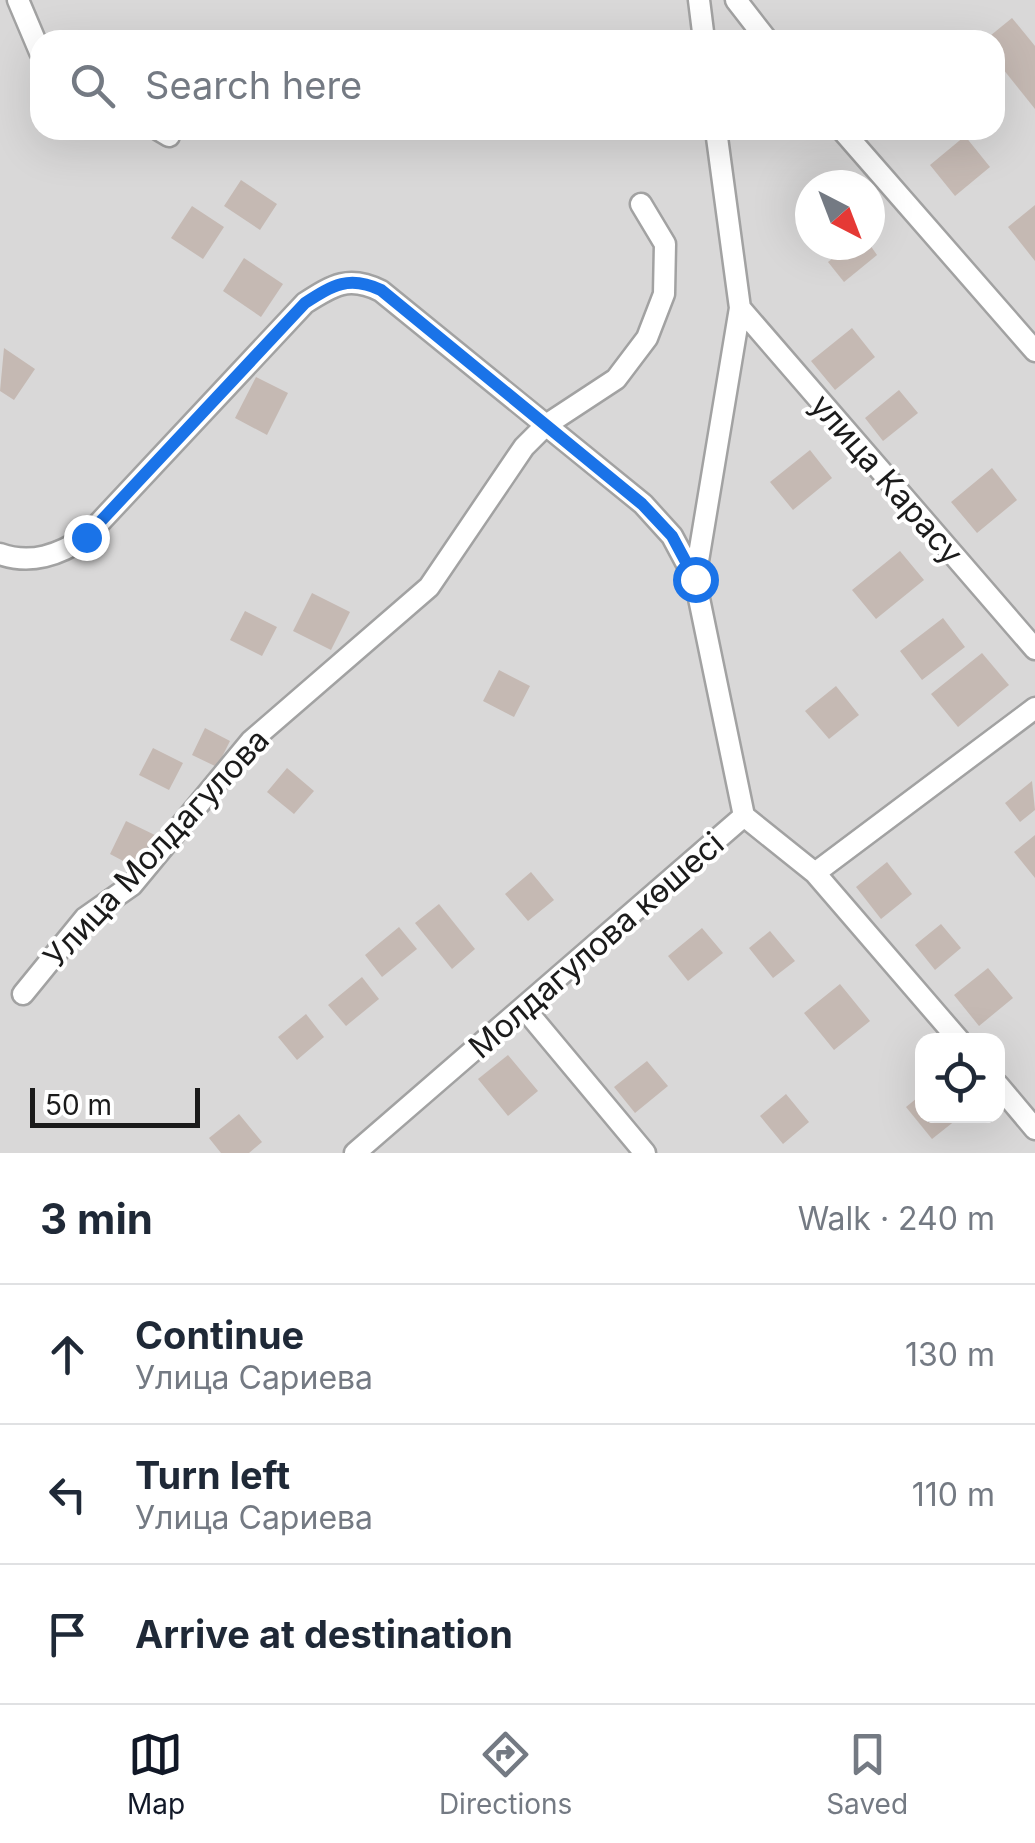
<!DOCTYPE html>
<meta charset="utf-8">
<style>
body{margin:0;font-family:Inter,sans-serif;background:#f2f2f3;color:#1f2937}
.controls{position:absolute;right:30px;bottom:30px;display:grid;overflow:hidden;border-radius:20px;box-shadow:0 10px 40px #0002}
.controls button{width:90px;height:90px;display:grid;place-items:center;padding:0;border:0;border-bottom:2px solid #e0e1e3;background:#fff;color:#1f2937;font:50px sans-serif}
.compass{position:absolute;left:795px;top:170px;width:90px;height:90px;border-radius:50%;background:#fff;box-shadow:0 10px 40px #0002;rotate:138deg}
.scale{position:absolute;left:30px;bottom:25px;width:170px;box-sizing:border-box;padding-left:10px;border:5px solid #1b1b1b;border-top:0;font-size:28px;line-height:35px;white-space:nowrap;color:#1b1b1b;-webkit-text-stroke:8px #fff;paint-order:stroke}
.stop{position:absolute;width:30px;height:30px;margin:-22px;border:8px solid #1a73e8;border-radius:50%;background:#fff}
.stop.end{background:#1a73e8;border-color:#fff;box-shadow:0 2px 10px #0008}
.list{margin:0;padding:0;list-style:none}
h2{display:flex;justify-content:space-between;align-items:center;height:130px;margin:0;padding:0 40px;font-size:42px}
h2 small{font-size:32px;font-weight:400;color:#747a83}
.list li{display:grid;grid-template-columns:65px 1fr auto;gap:30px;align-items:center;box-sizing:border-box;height:140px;padding:0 40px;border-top:2px solid #e0e1e3}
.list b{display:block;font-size:38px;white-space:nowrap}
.list p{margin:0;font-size:32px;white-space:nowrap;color:#747a83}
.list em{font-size:32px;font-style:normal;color:#747a83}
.icon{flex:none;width:55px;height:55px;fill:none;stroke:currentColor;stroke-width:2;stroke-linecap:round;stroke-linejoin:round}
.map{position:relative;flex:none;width:1035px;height:1153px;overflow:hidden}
.search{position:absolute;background:#fff;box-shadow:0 10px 40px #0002;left:30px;right:30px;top:30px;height:110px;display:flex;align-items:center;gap:25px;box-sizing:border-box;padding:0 35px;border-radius:30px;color:#747a83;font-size:38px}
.sheet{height:550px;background:#fff}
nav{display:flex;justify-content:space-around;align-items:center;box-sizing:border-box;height:140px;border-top:2px solid #e0e1e3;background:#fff;font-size:28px;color:#747a83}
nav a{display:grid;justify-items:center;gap:5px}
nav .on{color:#111827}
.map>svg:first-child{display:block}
.residential{fill:#d9d8d8;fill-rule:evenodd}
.building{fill:#c5b9b3}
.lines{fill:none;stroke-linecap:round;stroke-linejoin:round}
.street-casing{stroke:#a2a2a2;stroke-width:25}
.street{stroke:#fff;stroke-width:20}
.route{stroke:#1a73e8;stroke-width:12}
.labels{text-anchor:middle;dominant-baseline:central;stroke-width:8;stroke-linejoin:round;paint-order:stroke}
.street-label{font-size:32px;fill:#1b1b1b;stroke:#fff}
</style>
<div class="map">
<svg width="1035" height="1153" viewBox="0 0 1035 1153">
<rect width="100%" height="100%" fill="#ede8e0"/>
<path class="residential" d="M0,0H1035V1153H0ZM40,40H995V130H40ZM810,185H870V245H810ZM922,1040H998V1116H922Z"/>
<path class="building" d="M1012,18L1035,46V109L995,59V40H985Z
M965,136L990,167L955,196L930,165Z
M241,180L277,204L260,230L224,206Z
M1035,205V261L1008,227Z
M192,206L224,227L203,259L171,238Z
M850,245H870L877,255L844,282L828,262Z
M244,258L283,284L261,317L223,291Z
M852,328L875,357L835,390L811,361Z
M4,348L35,369L14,400L0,391Z
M256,377L288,393L267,435L235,418Z
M899,390L918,413L883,441L865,418Z
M810,450L832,478L793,510L770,482Z
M992,468L1017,500L977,533L951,502Z
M900,551L924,580L876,619L852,590Z
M312,593L350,612L331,650L293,631Z
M245,611L277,627L262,656L230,640Z
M943,618L965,647L922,680L900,651Z
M982,653L1009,685L958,727L931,694Z
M499,670L530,686L514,717L483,701Z
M836,686L859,715L829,739L805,711Z
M205,728L230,741L217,767L192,755Z
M153,748L183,763L169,790L139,775Z
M287,768L314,791L294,814L267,792Z
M1032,781L1035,810L1020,822L1005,803Z
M126,821L159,837L142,871L110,854Z
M1035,835V878L1014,852Z
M887,862L912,894L881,919L856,887Z
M531,872L554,900L528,921L505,894Z
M439,904L475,949L452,969L415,923Z
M941,924L961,948L935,970L915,945Z
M399,927L417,949L382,977L365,955Z
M702,928L723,953L688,981L668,956Z
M770,931L795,961L773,978L749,948Z
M988,968L1013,998L979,1026L954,995Z
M362,977L379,999L346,1026L328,1005Z
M840,984L870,1021L834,1050L804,1013Z
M306,1014L324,1037L297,1060L278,1037Z
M508,1055L538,1091L508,1116L478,1079Z
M647,1061L668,1086L635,1113L614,1087Z
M786,1094L809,1122L783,1144L760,1116Z
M922,1094V1116H961L932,1139L906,1107Z
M239,1114L262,1142L249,1153H221L209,1138Z"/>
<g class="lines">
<g class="street-casing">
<path id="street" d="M18,0L40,52
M699,0L704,40
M736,0L767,40
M159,130L169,136
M842,130L1035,351
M740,308L1035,649
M0,554C31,565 59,555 86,537L305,303C333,285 349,275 381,291L643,504L672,536L695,579L744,816L355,1153
M695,579L740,308L716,130
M744,816L815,873L959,1040
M815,873L1035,708
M23,994L85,918L132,885L251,741L429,587L524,447L546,425L616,379L647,338L664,294L665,244L641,204
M524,1008L645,1153
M998,1085L1035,1129"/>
</g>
<use href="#street" class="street"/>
</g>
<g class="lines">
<path class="route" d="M86,537L305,303C333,285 349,275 381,290L642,504L672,536L695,579"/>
</g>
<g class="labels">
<g class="street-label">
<text transform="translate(887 479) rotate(49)">улица Карасу</text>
<text transform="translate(156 848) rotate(-47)">Улица Молдагулова</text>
<text transform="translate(596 945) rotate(-41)">Молдагулова көшесі</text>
</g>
</g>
</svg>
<div class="controls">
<button><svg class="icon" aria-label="locate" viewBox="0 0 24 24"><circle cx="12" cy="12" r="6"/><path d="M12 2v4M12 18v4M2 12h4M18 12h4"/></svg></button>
</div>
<svg class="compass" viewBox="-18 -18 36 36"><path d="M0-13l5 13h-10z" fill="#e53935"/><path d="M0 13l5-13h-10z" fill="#747a83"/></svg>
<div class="scale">50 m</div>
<div class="stop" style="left:695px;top:579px"></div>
<div class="stop end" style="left:86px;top:537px"></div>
<div class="search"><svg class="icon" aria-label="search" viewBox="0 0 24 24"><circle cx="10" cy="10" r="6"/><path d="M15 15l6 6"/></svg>Search here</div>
</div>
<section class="sheet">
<h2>3 min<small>Walk · 240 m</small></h2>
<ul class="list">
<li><svg class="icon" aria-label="ahead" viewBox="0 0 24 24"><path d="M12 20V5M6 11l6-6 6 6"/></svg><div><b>Continue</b><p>Улица Сариева</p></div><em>130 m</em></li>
<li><svg class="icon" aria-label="left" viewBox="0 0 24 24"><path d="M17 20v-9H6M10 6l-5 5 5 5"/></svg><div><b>Turn left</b><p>Улица Сариева</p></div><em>110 m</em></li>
<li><svg class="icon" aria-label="arrive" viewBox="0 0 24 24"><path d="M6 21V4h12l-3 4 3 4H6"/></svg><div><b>Arrive at destination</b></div></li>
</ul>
</section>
<nav>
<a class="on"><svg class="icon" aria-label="map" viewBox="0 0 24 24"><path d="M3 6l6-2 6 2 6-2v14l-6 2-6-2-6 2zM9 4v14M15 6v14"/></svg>Map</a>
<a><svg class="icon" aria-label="directions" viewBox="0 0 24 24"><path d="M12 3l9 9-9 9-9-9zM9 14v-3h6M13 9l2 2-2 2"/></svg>Directions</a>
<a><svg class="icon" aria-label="saved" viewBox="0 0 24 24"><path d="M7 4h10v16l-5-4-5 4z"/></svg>Saved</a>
</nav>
